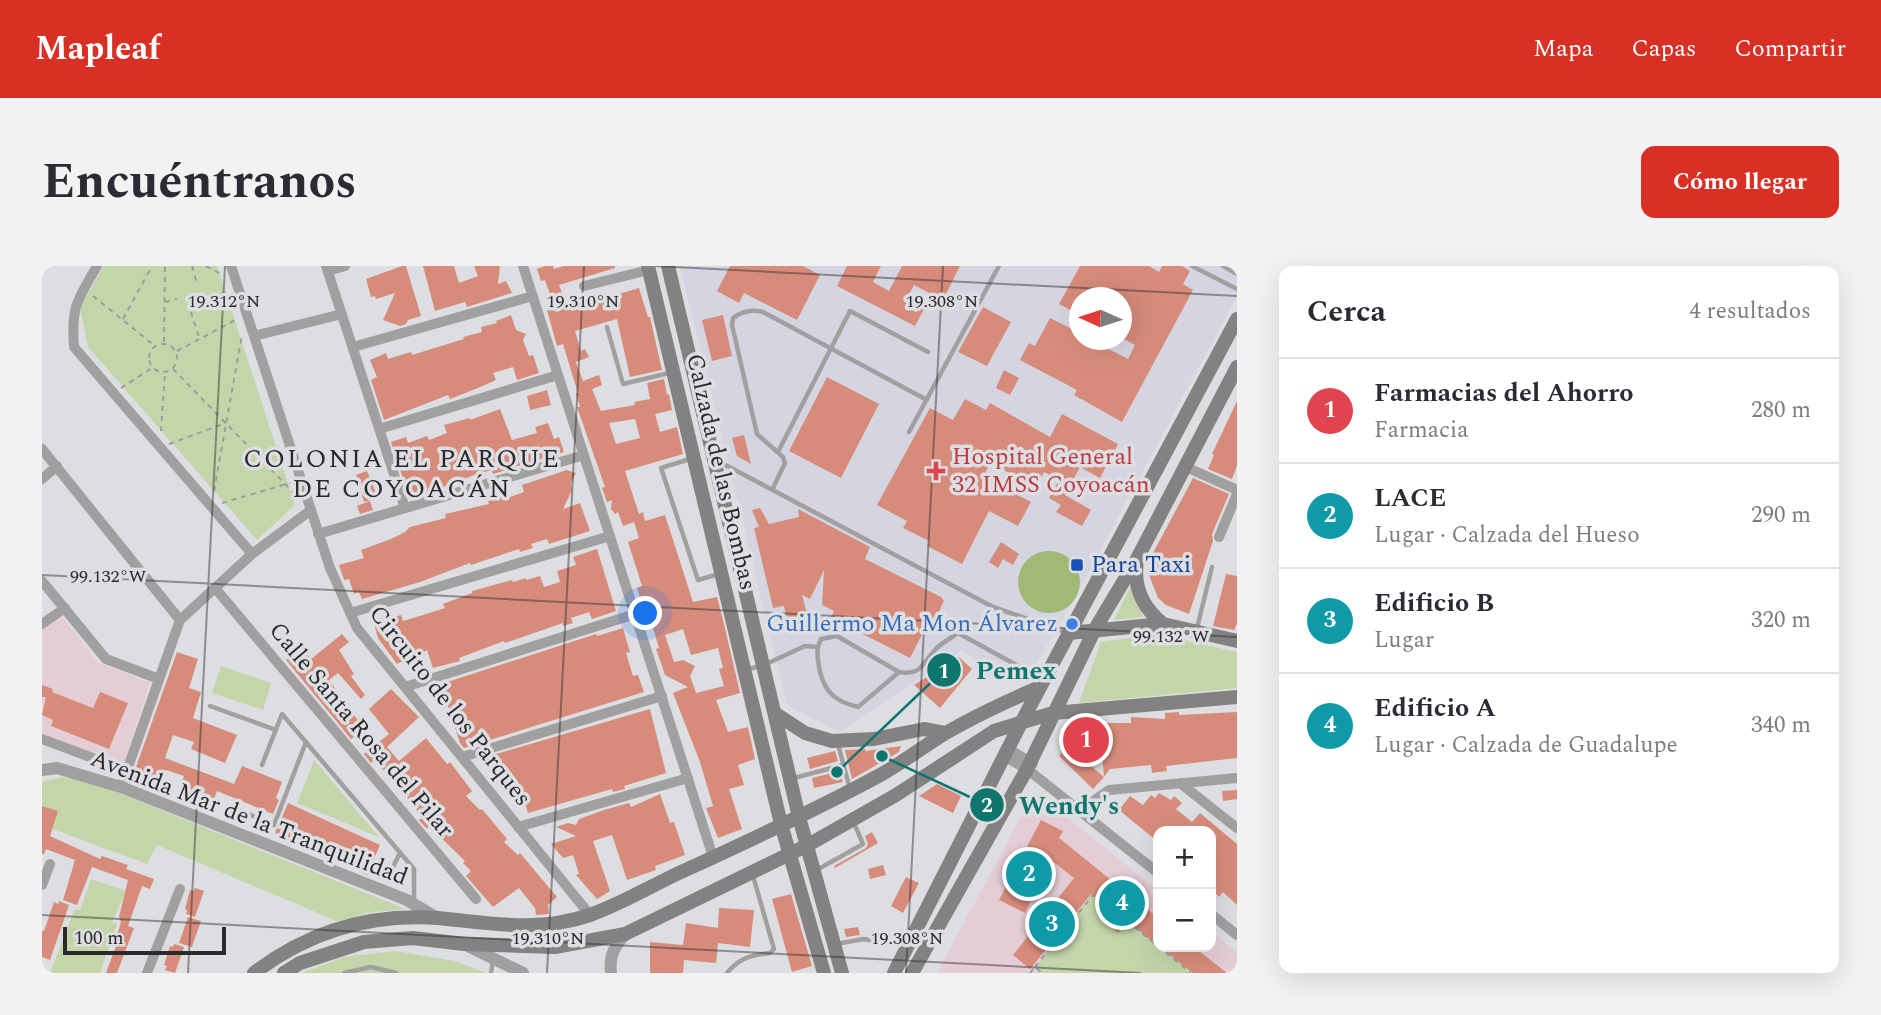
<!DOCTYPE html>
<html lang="es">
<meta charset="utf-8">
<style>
body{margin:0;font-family:Spectral,serif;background:#f2f2f3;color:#2b2b33}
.controls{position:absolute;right:21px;bottom:21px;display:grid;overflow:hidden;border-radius:14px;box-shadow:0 7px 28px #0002}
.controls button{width:63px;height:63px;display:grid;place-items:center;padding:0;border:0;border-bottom:2px solid #e1e1e2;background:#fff;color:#2b2b33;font:35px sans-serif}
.compass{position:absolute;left:1027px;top:21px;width:63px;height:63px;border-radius:50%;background:#fff;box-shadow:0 7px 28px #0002;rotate:273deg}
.scale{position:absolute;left:21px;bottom:18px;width:163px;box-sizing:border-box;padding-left:7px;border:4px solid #2a2a2b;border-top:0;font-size:19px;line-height:24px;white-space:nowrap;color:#2a2a2b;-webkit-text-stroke:5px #dddee1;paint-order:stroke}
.you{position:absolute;left:604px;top:348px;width:24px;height:24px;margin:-18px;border:5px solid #fff;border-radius:50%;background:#1a73e8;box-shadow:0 0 0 10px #1a73e833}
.badge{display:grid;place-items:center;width:46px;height:46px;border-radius:50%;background:#d93025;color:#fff;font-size:23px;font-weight:700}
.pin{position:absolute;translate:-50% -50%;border:4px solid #fff;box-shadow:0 2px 7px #0006}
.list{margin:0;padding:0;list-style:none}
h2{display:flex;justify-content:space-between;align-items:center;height:91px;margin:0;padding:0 28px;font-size:30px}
h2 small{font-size:23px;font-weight:400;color:#7c7c81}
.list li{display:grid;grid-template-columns:46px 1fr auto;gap:21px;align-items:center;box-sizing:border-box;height:105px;padding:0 28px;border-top:2px solid #e1e1e2}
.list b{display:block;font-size:26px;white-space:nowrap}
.list p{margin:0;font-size:23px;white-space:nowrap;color:#7c7c81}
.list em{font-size:23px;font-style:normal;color:#7c7c81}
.map{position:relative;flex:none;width:1195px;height:707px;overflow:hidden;border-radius:14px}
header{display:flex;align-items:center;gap:42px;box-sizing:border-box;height:98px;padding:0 35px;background:#d93025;color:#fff}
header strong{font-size:33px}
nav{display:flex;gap:38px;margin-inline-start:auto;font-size:24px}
.intro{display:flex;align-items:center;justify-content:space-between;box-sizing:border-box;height:168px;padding:0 42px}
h1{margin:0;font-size:49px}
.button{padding:18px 32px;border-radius:14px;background:#d93025;color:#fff;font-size:24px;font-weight:700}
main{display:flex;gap:42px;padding:0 42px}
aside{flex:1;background:#fff;border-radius:14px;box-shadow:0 7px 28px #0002}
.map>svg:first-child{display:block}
.built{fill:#d4d5e0;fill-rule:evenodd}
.education{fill:#e5cdd7}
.green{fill:#c4d5aa}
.forest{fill:#a0b976}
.building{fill:#d78c7b;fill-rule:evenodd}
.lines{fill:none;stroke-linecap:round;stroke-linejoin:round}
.path{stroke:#9c9d9f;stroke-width:2;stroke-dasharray:5 5;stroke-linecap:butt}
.service{stroke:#a19fa0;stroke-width:4.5}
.minor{stroke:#a19fa0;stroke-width:10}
.tertiary{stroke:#a19fa0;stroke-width:12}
.secondary{stroke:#848181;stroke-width:14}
.ticks{fill:none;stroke:#2a2a2b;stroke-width:2;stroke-opacity:0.45}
.health-dot{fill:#e0444e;stroke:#dddee1;stroke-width:2.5}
.transit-dot{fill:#1a4fb4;stroke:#dddee1;stroke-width:2.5}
.shop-dot{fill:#3f7fe0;stroke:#dddee1;stroke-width:2.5}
.labels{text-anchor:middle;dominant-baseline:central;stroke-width:7;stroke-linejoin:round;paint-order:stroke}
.health-label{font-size:24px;fill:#be3a42;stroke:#dddee1;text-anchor:start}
.street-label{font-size:24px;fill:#2a2a2b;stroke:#dddee1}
.transit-label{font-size:24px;fill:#164399;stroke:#dddee1;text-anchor:start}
.shop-label{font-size:24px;fill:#366cbe;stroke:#dddee1;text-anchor:end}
.neighbourhood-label{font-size:26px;letter-spacing:2px;fill:#2a2a2b;stroke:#dddee1}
.ticks-label{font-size:18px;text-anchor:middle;fill:#2a2a2b;stroke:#dddee1;stroke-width:7;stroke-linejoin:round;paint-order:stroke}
.leader{fill:none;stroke:#0f766e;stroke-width:2.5}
.callout-dot{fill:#0f766e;stroke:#dddee1;stroke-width:2.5}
.mark-label{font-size:21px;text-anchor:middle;font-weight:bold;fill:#fff}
.callout-label{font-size:26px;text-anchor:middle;font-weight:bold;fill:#0f766e;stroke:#dddee1;stroke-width:7;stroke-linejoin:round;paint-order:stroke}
</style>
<header>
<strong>Mapleaf</strong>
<nav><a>Mapa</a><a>Capas</a><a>Compartir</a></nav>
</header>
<div class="intro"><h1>Encuéntranos</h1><a class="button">Cómo llegar</a></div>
<main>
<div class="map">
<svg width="1195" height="707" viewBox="0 0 1195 707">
<rect width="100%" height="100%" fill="#dddee1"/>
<path class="built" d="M638,0H1195V30L1030,337L988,408L974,413L919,385L798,466L745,439ZM1038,32H1080V74H1038Z"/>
<path class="education" d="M21,351L55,396L108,417L81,499L0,467V364Z
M990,530H998L1116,624V681H1169V666L1195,687V707H895Z"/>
<path class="green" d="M62,0H175L253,239L215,274L46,81L38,41Z
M1092,313L1101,351L1072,354Z
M1114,368L1195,386V422L1037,437L1059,376Z
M179,400L229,417L221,444L170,427Z
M272,494L337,571L255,537Z
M20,511L46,515L77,527L363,643L325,647L297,656L115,579L105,598L0,559V516Z
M49,613L84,625L70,656L75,658L58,707H8L32,644H38Z
M1050,627L1076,648L1067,659L1076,666L1085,655L1151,707H999L993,702Z
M353,685L413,695L444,707H260L302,691Z"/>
<path class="forest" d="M976 316a31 31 0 1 1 62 0a31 31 0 1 1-62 0Z"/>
<path class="building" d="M360,0H364L379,50L366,54L364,58L358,60L341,54L353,27L334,33L333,30L329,31L324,13Z
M381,0H412L417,17L436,10L432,0H458L456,18L464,15L470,27L425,41L423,36L393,45Z
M503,0H511L512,3L522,0H573V2L517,19L526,43L597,22L606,51H608L620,104L588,111L575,53L533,65L539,85L543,83L547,91L534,96L541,115L557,109L560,119L550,123L559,145L593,139L592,136L608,133L605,117L622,113L625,129L627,128L630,144L613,148L618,166L635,161L641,188L583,205L597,248L601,246L603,255L623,249L651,336L675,331L682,358L698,427L674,434L686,466L706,461L713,493L696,499L702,519L687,523L700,563L676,572L664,542L671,540L658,496L631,427L646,421L623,409L620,400L614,383L617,382L610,359L612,358L604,333L599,335L595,322L600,320L586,276L597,272L592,256L581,260L576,246L573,248L569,243L570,234L565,236L560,222L563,221L535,141H538L534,127H536L521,78L515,80L505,44L513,42L503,14L499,15L495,3ZM593,153L598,172L574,178L567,157ZM641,363L649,389L676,382L681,402L677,403L682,420L654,427L648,410L653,400L641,394L632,396L623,369Z
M688,0H761L778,9L755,54L702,27L697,37L675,25Z
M805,0H839L831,16L847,25L860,0H918L901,34L872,19L864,34L882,43L873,60L795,20Z
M1038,0H1107L1117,6L1120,0H1140L1148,5L1141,18L1151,24L1080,156L1032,129L1035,124L978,94L987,77L993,80L1008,52L1038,67V74H1049L1086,93L1093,79L1080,72V32H1038V49L1017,38Z
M941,41L969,56L945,100L916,86Z
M469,49L474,64L484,68L481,74L487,90L491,89L497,107L475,114L471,101L451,107L454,114L436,122L408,133L406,129L342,154L329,114L335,111L328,94L344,87L346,93L369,86L370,89L422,73L421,71L440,66L439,61L455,57L454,55Z
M681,49L690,90L670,95L660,54Z
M962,104L977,112L968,129L954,122Z
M785,111L837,138L799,212L747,185Z
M505,124L509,139L488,144L485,130Z
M923,133L944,144L948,137L1008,171L1020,148L1076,178L1058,212L1038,201L1023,229L1049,244L1040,260L1014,246L1019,239L1007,232L1017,214L1002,206L994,221L948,197L941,211L989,236L976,260L947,245L920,298L885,280L887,275L861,262L865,255L835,239L888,142L911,154Z
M1195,135V200L1190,213L1166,203L1172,189L1170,188Z
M458,143L470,174L495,167L493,161L506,157L512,173L517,171L522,186L451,208L450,204L435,208L372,232L370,227L366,228L349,176L364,171L366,177L385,170L387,174L405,167L402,159L428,152V154Z
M702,169L709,198L695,190L690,172Z
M525,204L534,207L529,217L530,224L521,243L538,237L548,265L507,278L505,273L489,278L491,282L478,286L477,283L429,299L428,297L378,316L320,333L317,326L312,328L307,313L302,314L297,299L322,292L319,284L349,273L363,266L368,261L404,252L403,248L447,238L446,235L451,234L450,231L459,228L460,234L482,226L480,219Z
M325,205L336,232L322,236L314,209Z
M1151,212L1187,228L1170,268L1171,275L1147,348L1124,339L1116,332L1107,309L1111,287Z
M328,235L331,244L318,248L315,240Z
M718,242L727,258L757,251L756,243L828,281L823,293L899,331L902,335L894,352L888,353L868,392L793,354L790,349L792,345L780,339L782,304L768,333L760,329L765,348L745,353L742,340L731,342L712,262L717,261L710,244Z
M959,276L977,288L971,299L961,293L956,302L947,296Z
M555,283L574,345L550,353L547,346L529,352L531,357L521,360V357L463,377L462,375L417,392L418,395L391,402L385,384L368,395L366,392L355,398L336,372L331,354L351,349L352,351L359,349L361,355L381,349L403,342L401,338L430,327V325L470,314L471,316L484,312V314L498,310L502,321L518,316L515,305L534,299L531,291Z
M1184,308L1195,310V358L1192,364L1171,360Z
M581,362L588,386L584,387L591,410L596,409L602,426L422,482L418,477L399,418L554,368L555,370Z
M300,368L307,376L297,384L312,408L309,410L323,429L319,433L296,407L287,414L322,463L309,473L244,394L260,382L269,393Z
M135,386L156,393L147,422L159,426L151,452L195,469L183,497L149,483L152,476L131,469L123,492L192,518L200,500L240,516L234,532L237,534L231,548L175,525L169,541L135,528L142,510L124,504L115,526L89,515Z
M917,391L930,403L898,442L872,419Z
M0,419L11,423L10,426L51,442L58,426L86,437L67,483L9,460L11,454L0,449L4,431H0Z
M349,423L377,451L345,481L357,495L384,472L405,498L408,496L430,525L424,530L438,544L440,543L465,573L462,576L476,589L478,587L515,631L506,639L507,648L494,649L493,642L477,622L451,641L424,610L429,605L421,597L423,595L387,560L385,563L377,554L380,552L372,540L343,503L342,505L332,494L329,497L322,488L347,468L327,443Z
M608,443L624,507L582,520L583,523L571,526L570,523L486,547L476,515L463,519L454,488Z
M1137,446V449L1195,446V492L1124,500L1125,505L1110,507L1109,499L1068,503L1062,511L1058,464L1036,489L1062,511L1051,523L1017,490L1037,467L1058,464V457H1089V451L1123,453V447Z
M859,480L857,486L810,513L803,484L823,483L824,485Z
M793,485L796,495L768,503L765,492Z
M798,505L801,516L772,522L770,512Z
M895,518L919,530L911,547L877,530Z
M1195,524V533L1181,535L1180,525Z
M1117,527L1129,534L1132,530L1140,537L1134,543L1150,556L1158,547L1195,578V639L1181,626L1177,631L1169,623V565H1116V576L1077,544L1088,530L1101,539L1109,529L1113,532Z
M618,528L628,557L632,556L643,589L613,600L614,604L585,614L570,569L551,575L568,625L555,633L534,609L537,608L531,589L521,592L509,578L534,570L514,561L526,557L534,559L537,553L562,544L587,537L589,541Z
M246,537L338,579L325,609L233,567Z
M0,540L16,545L8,570L58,593L60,590L86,599L84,603L112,613L108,623L100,620L86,660L92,662L75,707H64L74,680L72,679L79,656L77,651L86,614L50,601L35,639L21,634L33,594L4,583L2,588H0Z
M999,554L1021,565L1017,572L1116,652V680L1085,655L1076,667L1067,659L1076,648L1050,627L988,703L971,689L1032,612L1009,594L983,647L957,634Z
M830,566L836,577L793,602L792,600L824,582L826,578L823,570Z
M841,599L844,609L828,613L826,603Z
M864,611L877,617L861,647L849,640Z
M153,622L162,625L153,651L144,648L145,644L143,643L148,624L151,625Z
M749,628L770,700L750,706L730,633Z
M17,635L27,639L8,694L0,691V665H2L12,636L16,638Z
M677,642L712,644L708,681L676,677L674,697L642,694L641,707H608V676L641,679L644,657L676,662Z
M146,651L159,655L150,681L137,677Z
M816,661L818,669L804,671L802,663Z
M132,678L142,681L133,707L123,704L125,700L122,699L128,680L131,681Z
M1118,681H1152L1185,707H1151Z"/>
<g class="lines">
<path class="path" d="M150,0L155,18
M164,0L181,9
M51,30L113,80
M170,31L185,26
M123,36L135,33
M149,46L157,71
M81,53L110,0
M122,76L123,0
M107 92a14 14 0 1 1 28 0a14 14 0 1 1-28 0Z
M135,85L195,53
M131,103L252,227
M79,122L110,102
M119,165L123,106
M127,178L184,157
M172,225L200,69
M180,237L248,217
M1085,655L1149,707
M993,701L1051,629L1075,648
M988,707L993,701L1000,707"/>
<path class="service" d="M1150,0L1195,23
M1181,0L1195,8
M565,61L581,118L627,107
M867,166L957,0
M736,186L808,45L886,86
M648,193L619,202L656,314L677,308
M676,195L951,341L1023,366
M730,224L743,197L741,191L715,168L690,59L691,52C700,45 710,43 721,46L885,134
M1155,362L1170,301
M703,404L722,399L763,380L775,381
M857,406L816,441C789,435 779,421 776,394C775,385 775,381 779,373L795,370L857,406C880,410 880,397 893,384C899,377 909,372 916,367L1000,413
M168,440L234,464
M796,478L808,523
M220,499L240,448L372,603V634
M752,512L801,499
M188,540L232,559L264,476
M349,605L358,587
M773,605L821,578L812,557
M794,678L822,673L845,678
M302,707L329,701L354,707
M449,707L451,694
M685,707C697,692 709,689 728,687L732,683L711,610"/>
<path class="minor" d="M55,0C35,35 29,40 32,81L210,288
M189,0L288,302L315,362L548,649
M284,0L363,242
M481,0L671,591
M286,5L303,0
M542,20L607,4
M212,70L300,48
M311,81L491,30
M337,163L516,109
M0,183L138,354
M1144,201L1195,224
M0,213L15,200
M276,268L542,189
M1177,271L1195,228
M0,315L64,393L117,413
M173,322L434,633
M308,347L568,270
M0,358L23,342
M363,421L593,348
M0,473L85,505
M966,483L991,497
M420,491L620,430
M963,491L985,503L1116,607
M1138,517L1195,562
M79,521L138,354L210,288L269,244
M1037,545L1067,524L1195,512
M476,561L646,512
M0,619L8,598
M1169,648L1195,669
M105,707L138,623"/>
<path class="tertiary" d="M0,504L15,502L79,521L365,634L395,652
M426,680L481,707
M569,707C567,689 572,682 583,668"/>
<path class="secondary" d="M606,0L739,558L782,707
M626,0L757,551L800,707
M1095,295C1091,321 1101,342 1121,358
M1027,367L1121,358L1195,375
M734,448L763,467L790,475L832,473L882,463L903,467
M212,707C267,665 327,647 396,652C450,657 495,667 548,649C579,638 609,620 639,606C707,575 774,544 840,508C861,496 881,481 902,468C933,450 965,435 998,421
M242,707L258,697L322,676L371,672L422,678L513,681L583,668L766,579L854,529L952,465L1011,447L1195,431
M852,707L980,455L1195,53
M870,707L985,503L1053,363L1096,291L1195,101"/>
</g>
<path class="ticks" d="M613,0L1195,30M0,309L1195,371M0,649L1099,707M146,707L183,0M505,707L542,0M864,707L901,0"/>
<path class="health-dot" d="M890.5 194.5h7v7h7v7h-7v7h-7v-7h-7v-7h7z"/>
<rect class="transit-dot" x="1028" y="292" width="14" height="14" rx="3.5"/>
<circle class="shop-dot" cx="1030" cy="358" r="7"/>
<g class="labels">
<g class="health-label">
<text x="910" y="191">Hospital General<tspan x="910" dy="28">32 IMSS Coyoacán</tspan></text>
</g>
<g class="street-label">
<text transform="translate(679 206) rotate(77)">Calzada de las Bombas</text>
<text transform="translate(408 440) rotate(52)">Circuito de los Parques</text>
<text transform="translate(319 464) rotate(50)">Calle Santa Rosa del Pilar</text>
<text transform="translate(207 552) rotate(21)">Avenida Mar de la Tranquilidad</text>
</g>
<g class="transit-label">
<text x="1049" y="299">Para Taxi</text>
</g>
<g class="shop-label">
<text x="1016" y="358">Guillermo Ma Mon Álvarez</text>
</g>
<g class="neighbourhood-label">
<text x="360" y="193">COLONIA EL PARQUE<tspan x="360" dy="30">DE COYOACÁN</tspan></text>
</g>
</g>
<g class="ticks-label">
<text x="182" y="41">19.312°N</text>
<text x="541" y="41">19.310°N</text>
<text x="900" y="41">19.308°N</text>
<text x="66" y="316">99.132°W</text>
<text x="1129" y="376">99.132°W</text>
<text x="506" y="678">19.310°N</text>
<text x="865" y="678">19.308°N</text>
</g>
<path class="leader" d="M795 506L902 404M840 490L945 539"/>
<g class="callout-dot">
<circle cx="795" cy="506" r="7"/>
<circle cx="840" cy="490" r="7"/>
<circle cx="902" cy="404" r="18"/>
<circle cx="945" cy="539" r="18"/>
</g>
<g class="mark-label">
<text x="902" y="412">1</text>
<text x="945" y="546">2</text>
</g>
<g class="callout-label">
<text x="974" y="413">Pemex</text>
<text x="1027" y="548">Wendy's</text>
</g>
</svg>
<div class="controls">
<button>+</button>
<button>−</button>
</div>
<svg class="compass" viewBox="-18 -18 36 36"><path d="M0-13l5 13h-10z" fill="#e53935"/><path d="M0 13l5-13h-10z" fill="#7c7c81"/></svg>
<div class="scale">100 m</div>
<div class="you"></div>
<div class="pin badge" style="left:1044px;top:474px;background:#e0444e">1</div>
<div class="pin badge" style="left:987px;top:608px;background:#0f9aa8">2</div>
<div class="pin badge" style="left:1010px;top:658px;background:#0f9aa8">3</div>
<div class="pin badge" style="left:1080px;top:637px;background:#0f9aa8">4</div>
</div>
<aside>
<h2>Cerca<small>4 resultados</small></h2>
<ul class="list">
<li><span class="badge" style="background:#e0444e">1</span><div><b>Farmacias del Ahorro</b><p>Farmacia</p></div><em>280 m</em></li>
<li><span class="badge" style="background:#0f9aa8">2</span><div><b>LACE</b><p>Lugar · Calzada del Hueso</p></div><em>290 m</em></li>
<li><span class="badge" style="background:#0f9aa8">3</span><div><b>Edificio B</b><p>Lugar</p></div><em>320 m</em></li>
<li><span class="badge" style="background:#0f9aa8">4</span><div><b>Edificio A</b><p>Lugar · Calzada de Guadalupe</p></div><em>340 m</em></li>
</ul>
</aside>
</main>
